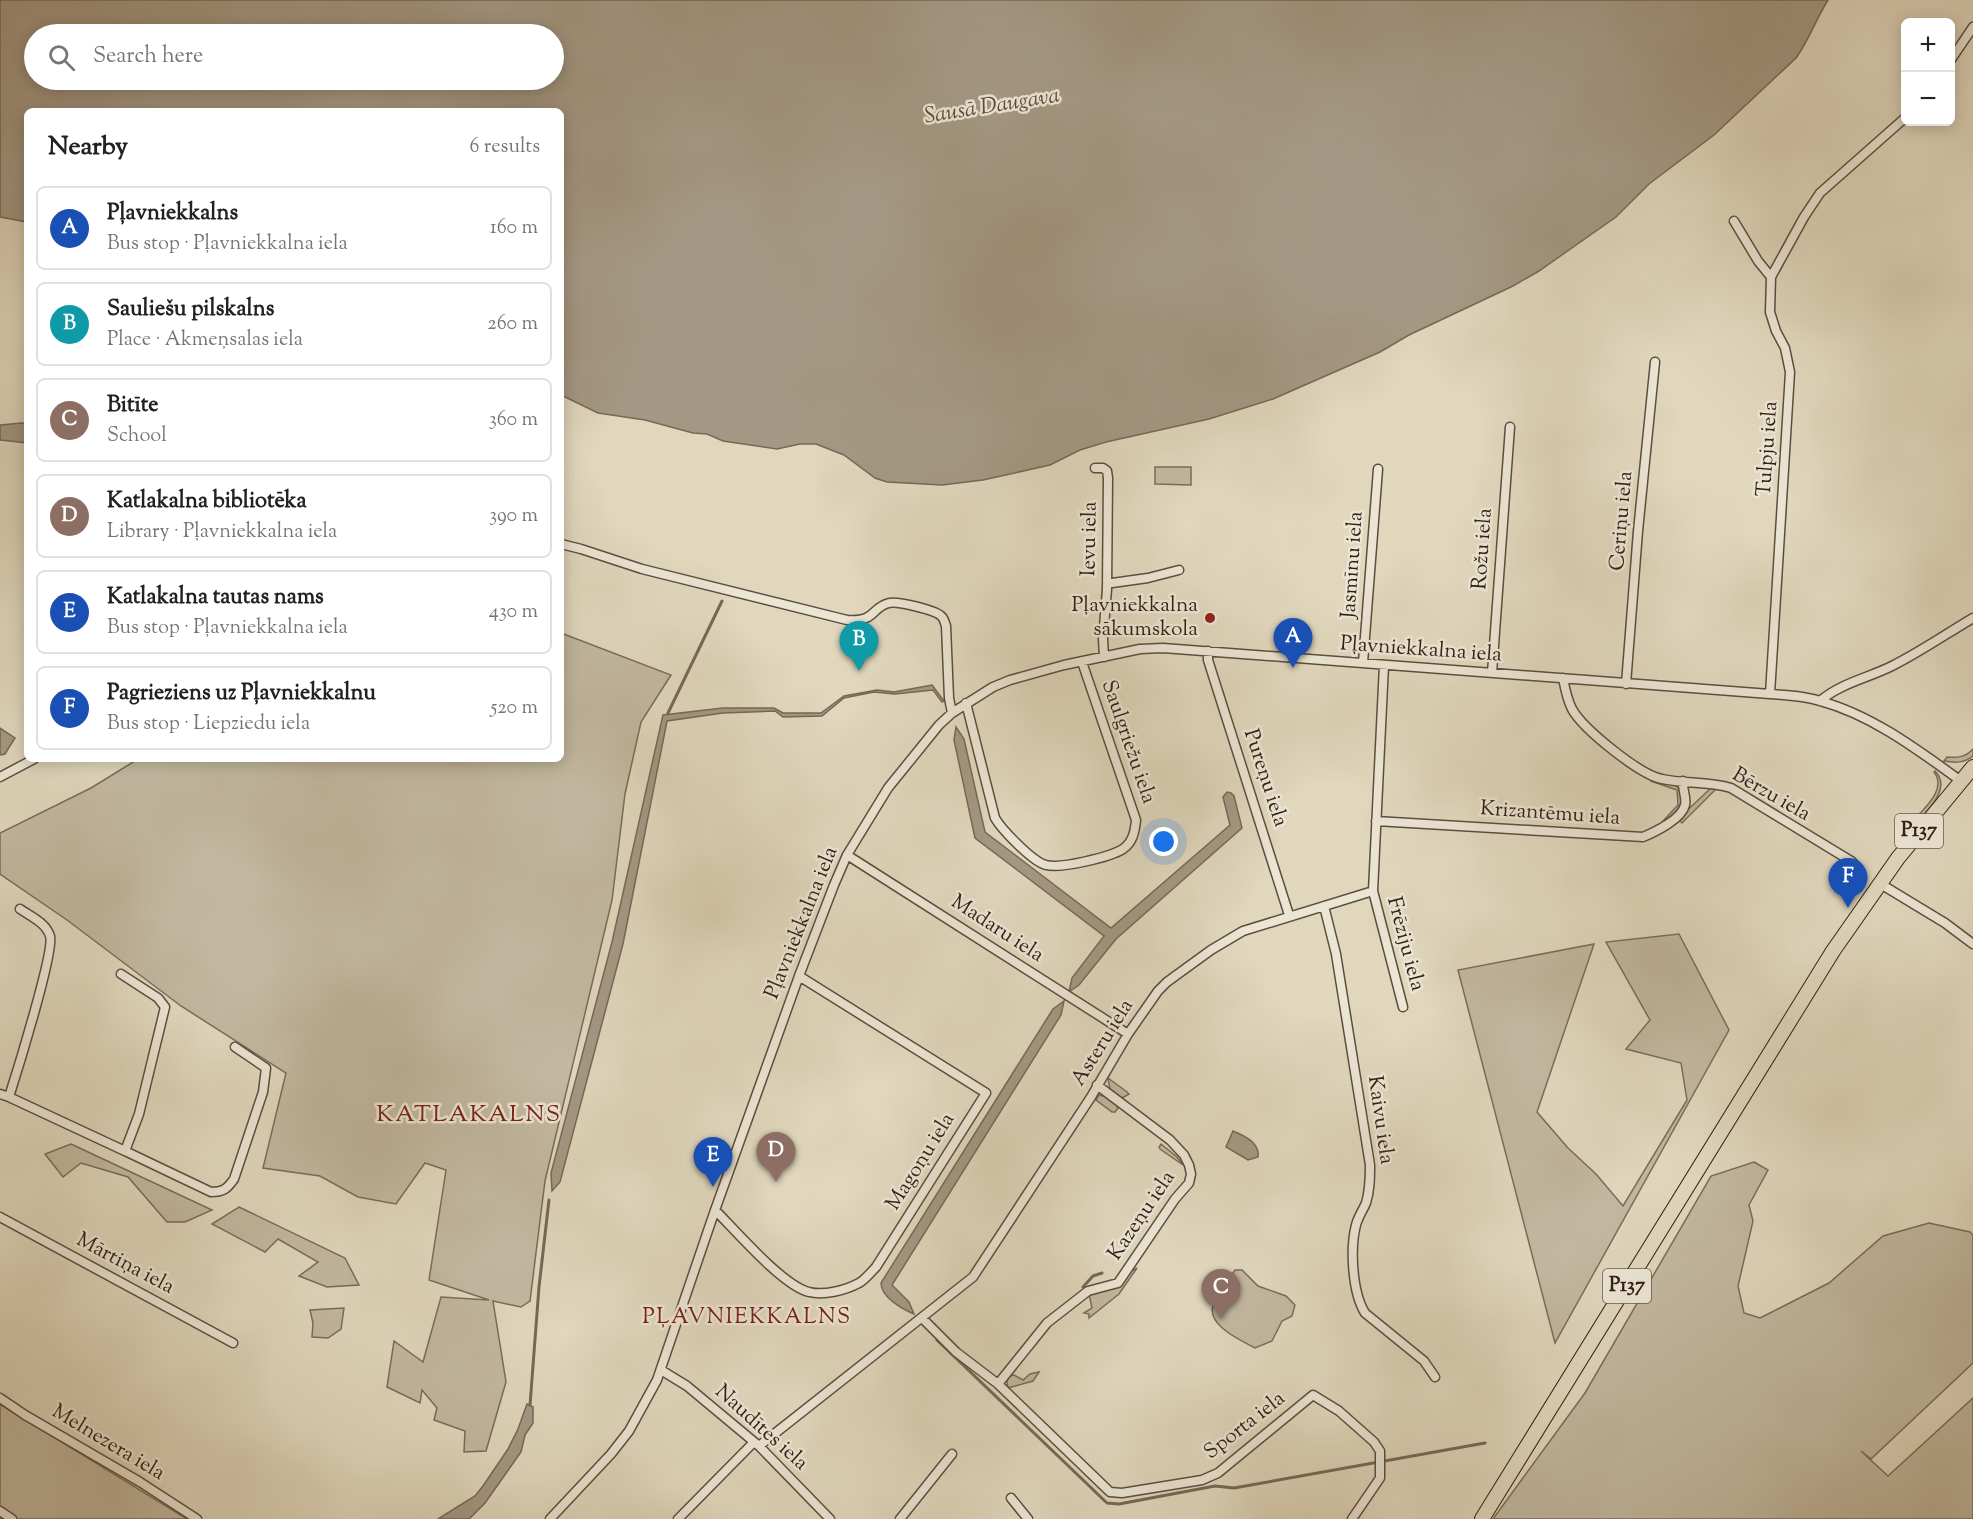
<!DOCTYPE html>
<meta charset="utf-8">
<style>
body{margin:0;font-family:"Sorts Mill Goudy",serif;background:#f2f2f2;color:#222}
.controls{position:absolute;right:18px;top:18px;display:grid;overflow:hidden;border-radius:9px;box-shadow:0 3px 15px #0003}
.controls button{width:54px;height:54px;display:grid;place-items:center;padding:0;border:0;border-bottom:2px solid #e0e0e0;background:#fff;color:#222;font:30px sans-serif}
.you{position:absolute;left:1164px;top:842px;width:21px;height:21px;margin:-15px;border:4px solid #fff;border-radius:50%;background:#1a73e8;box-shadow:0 0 0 9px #1a73e833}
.badge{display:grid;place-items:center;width:39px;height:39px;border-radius:50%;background:#0b8043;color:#fff;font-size:20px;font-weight:700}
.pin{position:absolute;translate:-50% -50px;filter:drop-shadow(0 2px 3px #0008)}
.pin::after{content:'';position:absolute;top:32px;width:21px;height:18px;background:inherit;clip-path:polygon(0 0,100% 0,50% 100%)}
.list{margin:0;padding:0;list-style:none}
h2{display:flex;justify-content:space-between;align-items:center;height:78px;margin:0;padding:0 24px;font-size:26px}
h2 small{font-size:20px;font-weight:400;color:#767676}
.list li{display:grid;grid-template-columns:39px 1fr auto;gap:18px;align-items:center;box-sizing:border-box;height:84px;margin:0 12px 12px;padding:0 12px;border:2px solid #e0e0e0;border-radius:9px}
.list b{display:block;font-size:22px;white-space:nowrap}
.list p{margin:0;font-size:20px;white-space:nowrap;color:#767676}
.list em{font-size:20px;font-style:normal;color:#767676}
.icon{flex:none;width:33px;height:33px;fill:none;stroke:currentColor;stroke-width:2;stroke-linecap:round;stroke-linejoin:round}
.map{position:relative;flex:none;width:1973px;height:1519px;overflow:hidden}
.search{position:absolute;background:#fff;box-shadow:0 3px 15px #0003;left:24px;top:24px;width:540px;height:66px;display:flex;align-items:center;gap:15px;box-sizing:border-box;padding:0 21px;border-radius:33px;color:#767676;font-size:22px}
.panel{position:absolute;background:#fff;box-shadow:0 3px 15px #0003;left:24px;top:108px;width:540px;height:654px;border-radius:9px}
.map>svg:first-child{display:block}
.green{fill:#c2b8a0;stroke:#7a6c5a;stroke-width:1.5}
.water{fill:#a49884;stroke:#766857;stroke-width:1.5;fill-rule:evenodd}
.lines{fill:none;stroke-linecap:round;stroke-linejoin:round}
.stream{stroke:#766857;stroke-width:3}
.minor-casing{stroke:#5d4d3e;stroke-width:11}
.primary-casing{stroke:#311f14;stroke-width:16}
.minor{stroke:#ebe5d4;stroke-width:8}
.primary{stroke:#e0d7bd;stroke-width:14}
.poi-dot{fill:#8f2418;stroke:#ebe5d4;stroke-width:2}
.labels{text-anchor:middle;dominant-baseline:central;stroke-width:5;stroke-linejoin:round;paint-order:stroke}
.shield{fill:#ebe5d4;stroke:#695a4e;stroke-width:1.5}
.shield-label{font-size:20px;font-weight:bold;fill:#311f14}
.street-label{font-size:21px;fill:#311f14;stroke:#ebe5d4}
.poi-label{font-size:21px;fill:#311f14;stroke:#ebe5d4;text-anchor:end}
.water-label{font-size:22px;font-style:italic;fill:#59493b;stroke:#ebe5d4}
.neighbourhood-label{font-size:22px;letter-spacing:1.5px;fill:#7a1f14;stroke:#ebe5d4}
.quarter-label{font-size:24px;letter-spacing:1.5px;fill:#7a1f14;stroke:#ebe5d4}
</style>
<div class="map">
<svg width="1973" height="1519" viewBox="0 0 1973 1519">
<rect width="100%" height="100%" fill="#e0d7bd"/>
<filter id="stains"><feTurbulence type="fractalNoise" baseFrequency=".00333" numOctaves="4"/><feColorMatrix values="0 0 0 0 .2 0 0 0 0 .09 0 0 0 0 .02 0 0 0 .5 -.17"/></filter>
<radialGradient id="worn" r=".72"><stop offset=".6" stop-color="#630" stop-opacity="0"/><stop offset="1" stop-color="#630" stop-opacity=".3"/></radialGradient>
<path class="green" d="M1155,467H1191V485L1155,484Z
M561,633L671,675L641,722L625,794L612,900L545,1181L530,1301L521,1307L493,1301L506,1382L486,1451L464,1452L465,1431L434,1420L437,1408L422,1390L420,1403L387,1387L394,1341L423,1362L441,1297L489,1300L429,1280L446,1170L425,1163L396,1204L358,1197L320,1176L263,1168L286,1073L181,1006L67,920L0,874V833L91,788L138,759H561Z
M1973,749V756C1964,763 1955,763 1944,761L1947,757C1958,758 1966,757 1973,749Z
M1935,771C1953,789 1925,812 1914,826L1911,823C1922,810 1948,790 1934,772Z
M1652,779C1659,781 1669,781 1676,786C1692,796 1674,815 1665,823L1663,821L1678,805L1677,790L1651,781Z
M1711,788L1716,789L1682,823L1678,819Z
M1679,934L1729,1030L1555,1343L1458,970L1594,944L1537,1112L1568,1148L1596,1174L1623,1206L1687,1100L1681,1063L1626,1049L1650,1020L1606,942Z
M1108,1078L1127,1092L1129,1094L1122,1098L1110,1089Z
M1099,1095C1106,1096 1116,1101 1118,1108L1115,1112H1112L1096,1100Z
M71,1144L212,1210L185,1222H167L128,1177L81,1163L63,1177L45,1154Z
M1161,1144L1177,1157L1183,1165L1160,1149L1159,1147Z
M1754,1162L1768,1170L1749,1205L1753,1221L1738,1286L1744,1313L1760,1318L1829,1283L1883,1236L1929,1223L1970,1232L1973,1235V1363L1871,1459L1861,1451L1888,1476L1973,1398V1519H1493L1585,1393L1711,1176Z
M239,1207L345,1258L359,1285L327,1287L299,1276L318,1262L278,1239L265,1252L212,1224Z
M1137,1268L1119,1294L1089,1318V1314L1084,1313L1092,1308L1089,1294L1120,1286L1131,1271Z
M1235,1270H1242L1258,1286L1286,1296L1295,1305L1292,1316L1282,1321L1272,1341L1255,1348C1240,1340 1204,1324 1214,1303C1219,1292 1228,1281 1235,1270Z
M344,1308L341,1329L328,1338L312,1337L313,1323L310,1310Z
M1039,1372L1033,1381L1008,1388L1007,1381L1009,1376L1014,1375L1023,1380L1030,1374Z
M0,1404L187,1519H0Z"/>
<path class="water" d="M0,0H1828C1816,19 1809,40 1796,58L1714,135L1649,184L1616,217L1539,271L1513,286L1409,335L1380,352L1273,399L1209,419L1106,442L1080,450L1050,465L983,480L942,485L887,482L875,478L844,455L816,444H800L777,449L723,441L707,434L693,433L645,420L598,413L561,395V111H27V222L0,217ZM34,34H554V80H34Z
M22,423L27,424V443L0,440V425Z
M932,685L944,701L942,702L933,690L895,694L874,692L844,698L822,716L783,717L775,711L723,713L667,721L623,944L560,1182L552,1191L551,1173L612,942L663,715L723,708H774L783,713H821L844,696L877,690L894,692Z
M956,727L964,739L985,832L1111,928L1230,825L1223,797L1227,792L1231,793L1234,796L1242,828L1116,939L1079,985L1069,992L1072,978L1104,936L975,838L954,740Z
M0,728L15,738L5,754L0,755Z
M1064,1001L1061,1015L892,1285L909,1302L914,1314C902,1309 881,1297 881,1283L1053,1009Z
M1233,1131C1245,1136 1260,1143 1258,1157L1248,1160L1226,1147Z
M527,1404L533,1407V1423L525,1435L521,1452L485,1503L469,1519H438L475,1496L483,1486L508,1449L518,1429Z"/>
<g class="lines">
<path class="stream" d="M668,713L722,601
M1083,1287L1093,1276L1102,1273
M937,1340L1107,1503L1119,1504L1215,1486L1234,1488L1485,1443
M530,1405L539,1287L549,1200"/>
<g class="minor-casing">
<path id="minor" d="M1950,61L1973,27
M1734,221L1758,261L1771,277
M1095,468H1103L1107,471L1108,478L1107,589L1103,639L1104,657
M561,544L581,549L642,569L847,620C877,622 870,608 889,603C897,601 937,610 942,617C944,619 945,623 946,626L949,698L952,713
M1107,581L1112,583L1148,578L1179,570
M1208,651V660L1289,915
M1363,663L1378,469
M1492,673L1510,427
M1563,678C1565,689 1567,699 1572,709C1583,729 1640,775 1662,779C1685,784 1708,781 1731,788L1851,861L1858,868
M1626,684L1638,531L1655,362
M1770,694L1790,372L1785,348L1776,331L1770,312L1771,277L1804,217L1820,193L1906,117
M1820,701C1841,683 1868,678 1892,666C1920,652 1946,634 1973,618
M966,703L995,818C1002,830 1033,862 1046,865C1061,869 1110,857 1123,849C1133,842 1135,831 1136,820L1082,662
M0,777L34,759
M1376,821L1643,837C1655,832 1682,819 1685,805C1687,798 1682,789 1683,781
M847,855L1128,1034
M1879,883L1945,923L1973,944
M1373,891L1403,1007
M1324,906L1336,954L1370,1165C1370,1178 1370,1190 1366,1203C1363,1210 1358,1217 1356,1225C1350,1248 1352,1292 1365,1313L1424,1361L1435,1377
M0,1094L9,1097C16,1075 55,950 50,936C46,923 32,917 20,909
M9,1097L125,1151L139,1114L165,1007L158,998L121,974
M125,1151L211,1192C223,1192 227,1189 234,1179L263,1092L266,1068L235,1047
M715,1210C735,1230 783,1286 809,1292C824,1296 846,1290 859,1283C865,1280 871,1272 876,1267L986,1093L799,976
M0,1217L233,1343
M922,1318L956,1352L998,1384L1110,1492L1122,1493L1202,1480L1218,1473L1313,1395L1339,1411L1374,1442L1380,1451V1478L1352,1519
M661,1370L687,1386L759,1446L830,1519
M998,1384L1047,1323L1088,1291L1118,1283L1175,1199L1189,1183L1191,1174L1189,1165L1184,1155L1170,1140L1097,1085
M0,1398L25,1415L140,1482L197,1519
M759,1446L973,1277L1091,1097L1128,1034L1158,991L1167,982L1211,950L1243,931L1373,891L1384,665
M1011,1498L1028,1519
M0,1511L12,1519
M550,1519L611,1454L629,1431L657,1380L714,1213L799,976L834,885L847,855L888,788L939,725L952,713L993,687L1010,680L1064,665L1140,649L1163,648L1770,694C1787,695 1804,696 1820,701C1872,715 1918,750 1961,781
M678,1519L754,1442
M900,1519L952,1454"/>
</g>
<g class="primary-casing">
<path id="primary" d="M1482,1519L1833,951L1898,858L1973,767"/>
</g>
<use href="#minor" class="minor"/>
<use href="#primary" class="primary"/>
</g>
<circle class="poi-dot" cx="1210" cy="618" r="6"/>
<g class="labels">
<g class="shield">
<rect x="1895" y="814" width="48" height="34" rx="4.5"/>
<rect x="1603" y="1269" width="48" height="34" rx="4.5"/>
</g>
<g class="shield-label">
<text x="1919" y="831">P137</text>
<text x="1627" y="1286">P137</text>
</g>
<g class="street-label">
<text transform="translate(1768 449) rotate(-86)">Tulpju iela</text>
<text transform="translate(1622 521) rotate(-85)">Ceriņu iela</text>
<text transform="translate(1090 539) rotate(-89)">Ievu iela</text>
<text transform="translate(1483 549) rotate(-86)">Rožu iela</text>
<text transform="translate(1353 565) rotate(-86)">Jasmīnu iela</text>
<text transform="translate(1421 650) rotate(4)">Pļavniekkalna iela</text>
<text transform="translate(1128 742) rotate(71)">Saulgriežu iela</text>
<text transform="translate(1265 778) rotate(72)">Pureņu iela</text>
<text transform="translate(1771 795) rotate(30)">Bērzu iela</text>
<text transform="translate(1550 814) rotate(4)">Krizantēmu iela</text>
<text transform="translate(802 923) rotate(-68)">Pļavniekkalna iela</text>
<text transform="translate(997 929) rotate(33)">Madaru iela</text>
<text transform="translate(1405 944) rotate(75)">Frēziju iela</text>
<text transform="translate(1103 1043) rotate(-58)">Asteru iela</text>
<text transform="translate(1380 1120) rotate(82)">Kaivu iela</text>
<text transform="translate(921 1162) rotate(-58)">Magoņu iela</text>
<text transform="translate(1142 1216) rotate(-56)">Kazeņu iela</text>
<text transform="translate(125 1264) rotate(28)">Mārtiņa iela</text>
<text transform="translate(1245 1426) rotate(-38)">Sporta iela</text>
<text transform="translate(761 1428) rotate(42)">Naudītes iela</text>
<text transform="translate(108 1443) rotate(31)">Melnezera iela</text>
</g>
<g class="poi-label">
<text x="1198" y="606">Pļavniekkalna<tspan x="1198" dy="24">sākumskola</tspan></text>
</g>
<g class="water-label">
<text transform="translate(992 107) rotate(-9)">Sausā Daugava</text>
</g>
<g class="neighbourhood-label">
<text x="747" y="1318">PĻAVNIEKKALNS</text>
</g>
<g class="quarter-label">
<text x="469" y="1115">KATLAKALNS</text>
</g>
</g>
<rect width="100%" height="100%" filter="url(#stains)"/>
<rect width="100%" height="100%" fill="url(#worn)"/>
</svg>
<div class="controls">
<button>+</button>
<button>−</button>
</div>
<div class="you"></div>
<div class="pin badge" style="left:1293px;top:668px;background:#1a4fb4">A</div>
<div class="pin badge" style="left:859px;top:671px;background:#0f9aa8">B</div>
<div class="pin badge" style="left:1221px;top:1319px;background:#8d6e63">C</div>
<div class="pin badge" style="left:776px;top:1182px;background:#8d6e63">D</div>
<div class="pin badge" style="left:713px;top:1187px;background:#1a4fb4">E</div>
<div class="pin badge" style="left:1848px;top:908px;background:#1a4fb4">F</div>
<div class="search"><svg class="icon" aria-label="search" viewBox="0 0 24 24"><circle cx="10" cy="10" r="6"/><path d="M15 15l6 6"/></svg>Search here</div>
<section class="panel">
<h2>Nearby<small>6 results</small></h2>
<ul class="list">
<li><span class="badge" style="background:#1a4fb4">A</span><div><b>Pļavniekkalns</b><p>Bus stop · Pļavniekkalna iela</p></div><em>160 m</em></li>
<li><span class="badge" style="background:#0f9aa8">B</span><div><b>Sauliešu pilskalns</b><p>Place · Akmeņsalas iela</p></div><em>260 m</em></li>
<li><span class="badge" style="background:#8d6e63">C</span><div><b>Bitīte</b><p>School</p></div><em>360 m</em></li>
<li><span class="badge" style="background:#8d6e63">D</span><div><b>Katlakalna bibliotēka</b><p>Library · Pļavniekkalna iela</p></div><em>390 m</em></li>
<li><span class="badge" style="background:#1a4fb4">E</span><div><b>Katlakalna tautas nams</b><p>Bus stop · Pļavniekkalna iela</p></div><em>430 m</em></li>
<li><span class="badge" style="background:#1a4fb4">F</span><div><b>Pagrieziens uz Pļavniekkalnu</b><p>Bus stop · Liepziedu iela</p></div><em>520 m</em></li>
</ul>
</section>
</div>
